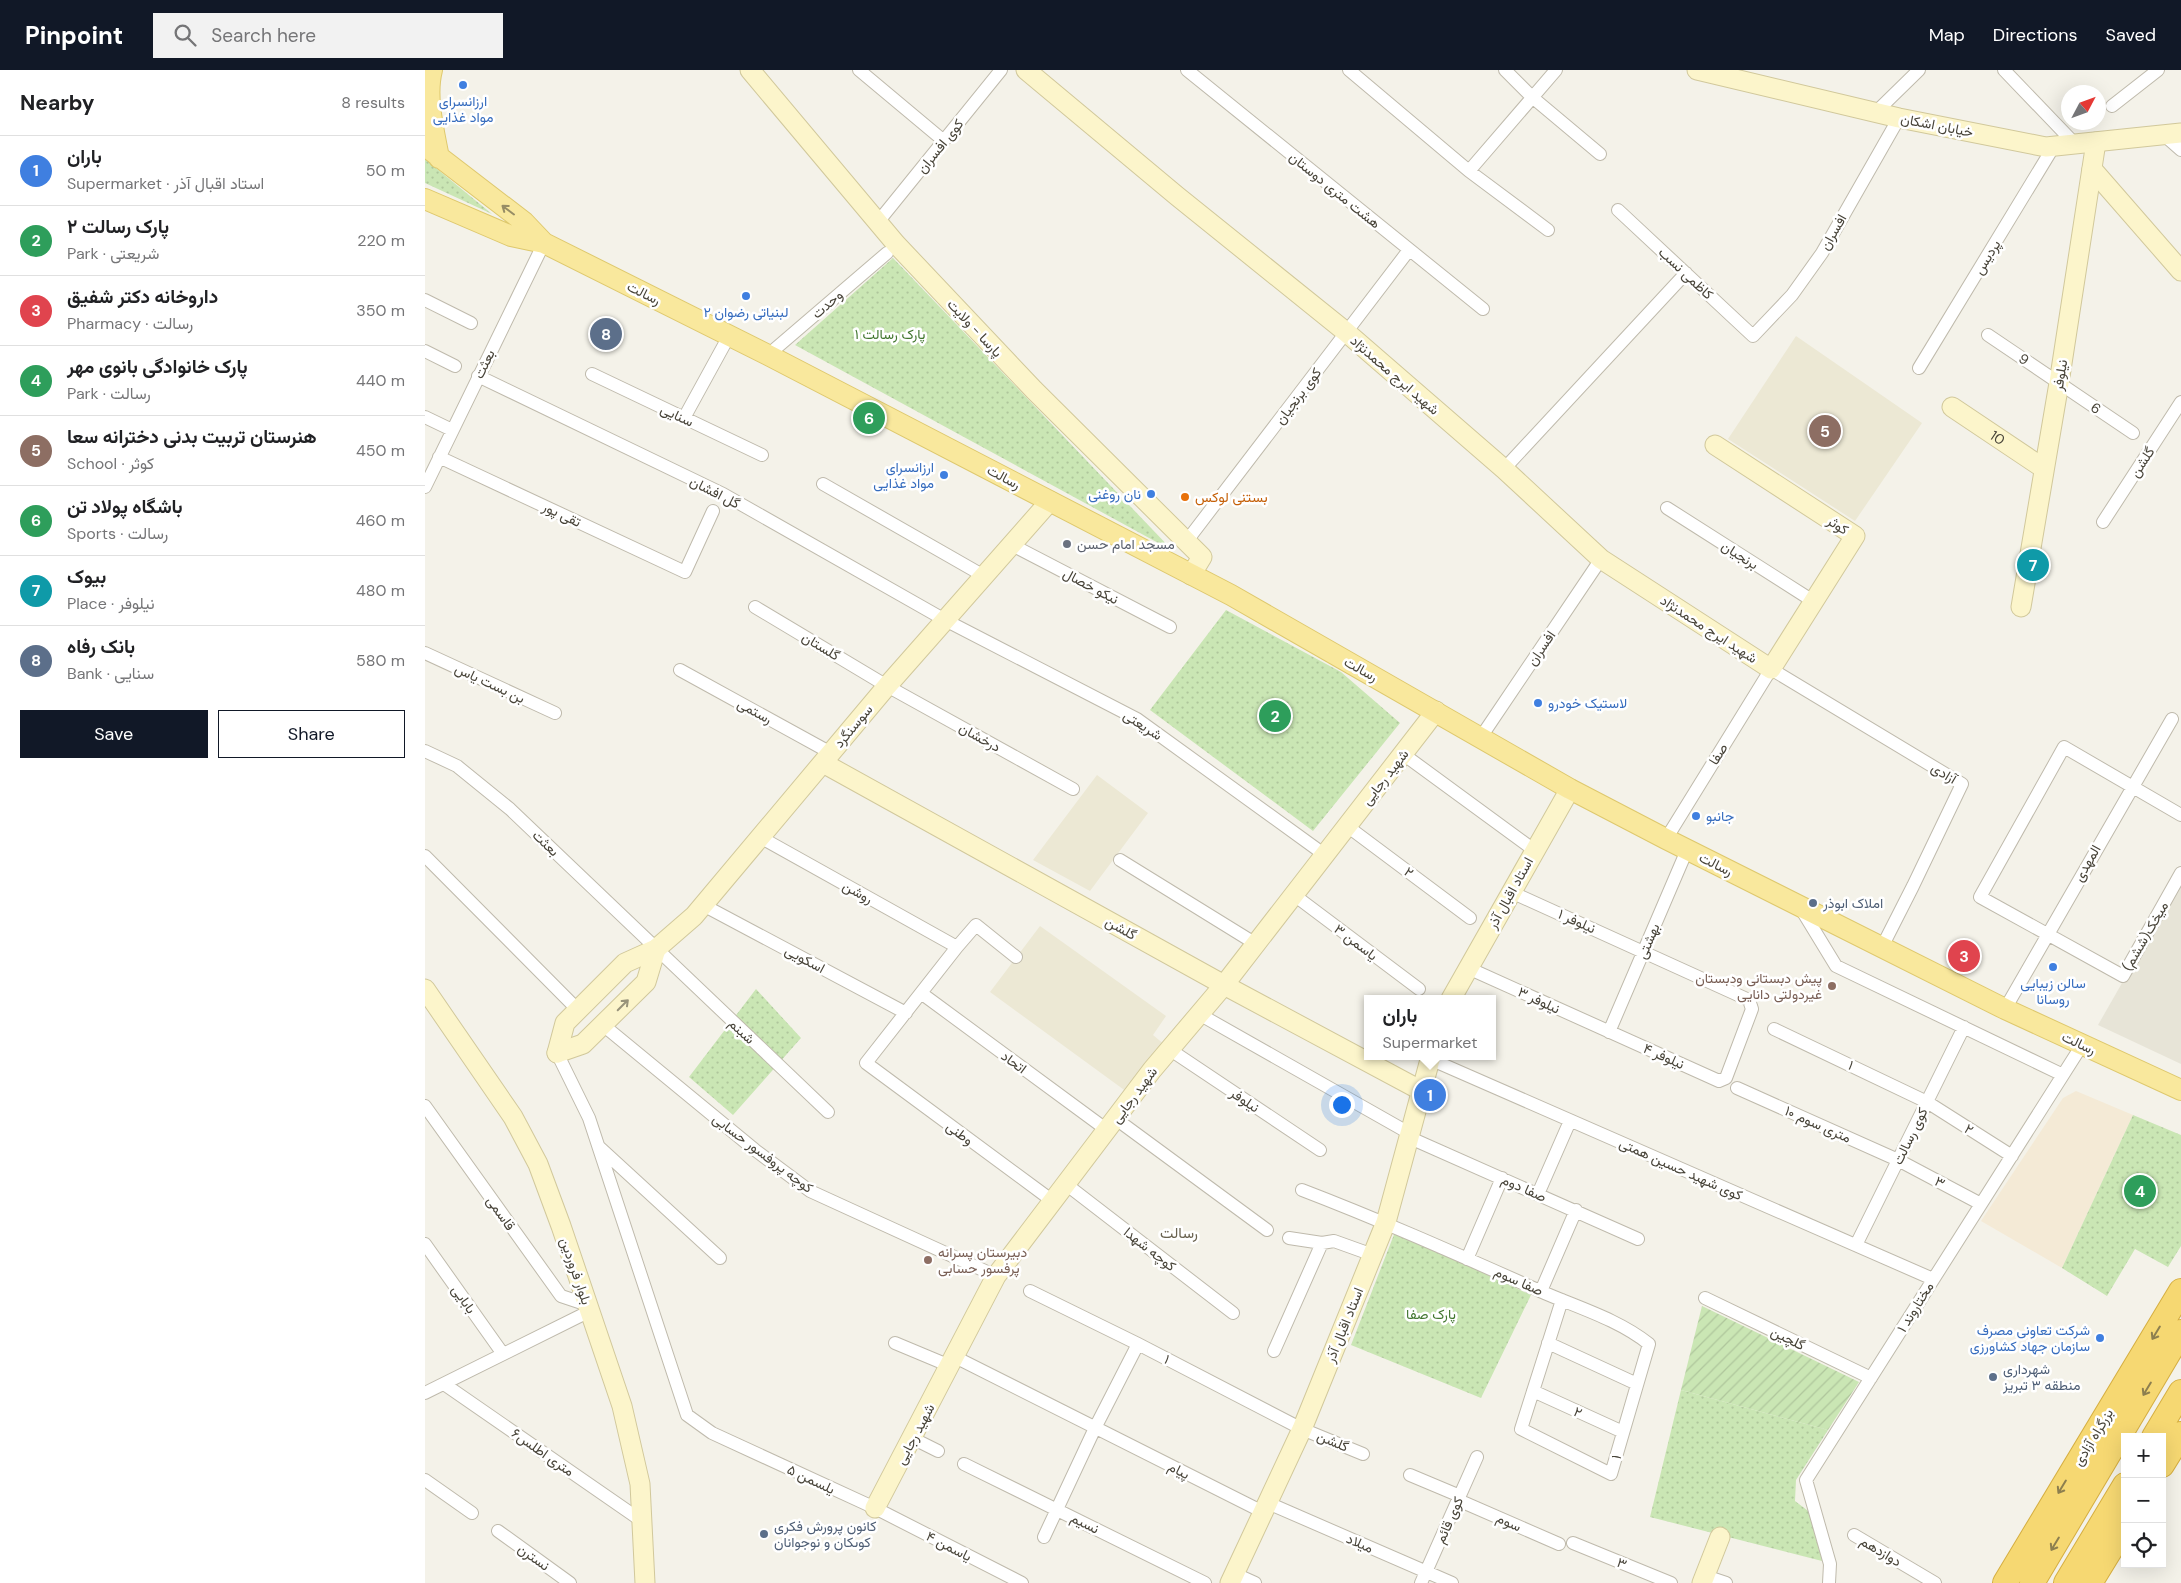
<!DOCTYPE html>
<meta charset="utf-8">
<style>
body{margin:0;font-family:"DM Sans",Vazirmatn,sans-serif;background:#f2f2f2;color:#202124}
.controls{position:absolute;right:15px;bottom:15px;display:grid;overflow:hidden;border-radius:0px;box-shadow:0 5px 20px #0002}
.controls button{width:45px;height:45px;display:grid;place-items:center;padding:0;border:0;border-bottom:1px solid #e0e0e0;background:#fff;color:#202124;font:25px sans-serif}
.compass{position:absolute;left:1636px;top:15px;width:45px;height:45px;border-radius:50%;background:#fff;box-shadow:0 5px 20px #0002;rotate:49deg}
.you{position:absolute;left:916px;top:1034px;width:18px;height:18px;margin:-12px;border:4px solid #fff;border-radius:50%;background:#1a73e8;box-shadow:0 0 0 8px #1a73e833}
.badge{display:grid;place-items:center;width:32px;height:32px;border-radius:50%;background:#111827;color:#fff;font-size:16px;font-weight:700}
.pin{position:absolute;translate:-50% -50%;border:2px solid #fff;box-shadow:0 1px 5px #0006}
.popup{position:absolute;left:939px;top:925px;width:132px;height:65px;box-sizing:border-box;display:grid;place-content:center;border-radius:0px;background:#fff;filter:drop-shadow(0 1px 4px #0005);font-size:16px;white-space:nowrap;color:#757577}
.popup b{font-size:19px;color:#202124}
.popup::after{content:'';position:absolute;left:50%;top:100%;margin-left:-10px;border:10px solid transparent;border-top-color:#fff}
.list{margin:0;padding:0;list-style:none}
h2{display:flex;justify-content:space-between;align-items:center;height:65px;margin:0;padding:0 20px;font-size:21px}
h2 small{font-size:16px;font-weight:400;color:#757577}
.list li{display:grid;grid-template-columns:32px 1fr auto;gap:15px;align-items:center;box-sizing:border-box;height:70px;padding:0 20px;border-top:1px solid #e0e0e0}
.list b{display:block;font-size:19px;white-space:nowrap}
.list p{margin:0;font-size:16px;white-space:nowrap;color:#757577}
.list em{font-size:16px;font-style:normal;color:#757577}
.actions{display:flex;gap:10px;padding:15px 20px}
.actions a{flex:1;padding:11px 0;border:1px solid #111827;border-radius:0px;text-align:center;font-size:18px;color:#111827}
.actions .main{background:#111827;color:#fff}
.icon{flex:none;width:28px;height:28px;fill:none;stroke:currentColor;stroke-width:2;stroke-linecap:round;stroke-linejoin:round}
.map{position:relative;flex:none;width:1756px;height:1513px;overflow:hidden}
header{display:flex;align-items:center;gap:30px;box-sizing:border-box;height:70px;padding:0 25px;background:#111827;color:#fff}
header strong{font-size:24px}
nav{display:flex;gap:28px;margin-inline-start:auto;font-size:18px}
.search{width:350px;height:45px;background:#f2f2f2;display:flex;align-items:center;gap:12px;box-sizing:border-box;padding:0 18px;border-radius:0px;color:#757577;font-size:19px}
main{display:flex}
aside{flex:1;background:#fff}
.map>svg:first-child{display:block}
.residential{fill:#e7e4d7}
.commercial{fill:#f4ead6}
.education{fill:#ece8d4}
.grass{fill:url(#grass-dots)}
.garden{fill:url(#garden-furrows)}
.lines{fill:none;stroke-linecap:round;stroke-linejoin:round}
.street-casing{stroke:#bfbaac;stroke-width:14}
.secondary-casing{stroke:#d1c89b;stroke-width:21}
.primary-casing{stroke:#dec86d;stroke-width:22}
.highway-casing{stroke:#d5ae41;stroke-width:26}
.street{stroke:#fff;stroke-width:12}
.secondary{stroke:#fcf5cb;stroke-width:19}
.primary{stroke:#f9e89d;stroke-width:20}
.highway{stroke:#f6d872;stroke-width:24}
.oneway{stroke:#978d65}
.oneway2{stroke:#98937a}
.oneway3{stroke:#8d7f4f}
.shop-dot{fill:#3f7fe0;stroke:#fff;stroke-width:2}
.food-dot{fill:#e8710a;stroke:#fff;stroke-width:2}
.worship-dot{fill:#6b7280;stroke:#fff;stroke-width:2}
.service-dot{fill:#5c6f8a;stroke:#fff;stroke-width:2}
.education-dot{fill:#8d6e63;stroke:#fff;stroke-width:2}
.labels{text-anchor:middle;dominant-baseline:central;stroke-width:5;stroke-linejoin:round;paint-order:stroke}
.shop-label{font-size:14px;fill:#366cbe;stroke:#fff}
.street-label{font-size:14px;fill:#474338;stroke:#fff}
.park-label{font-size:14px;fill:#41762e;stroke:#fff}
.food-label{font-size:14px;fill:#c56008;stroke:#fff;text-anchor:start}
.worship-label{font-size:14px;fill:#5b616d;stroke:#fff;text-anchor:start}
.service-label{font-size:14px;fill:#4e5e75;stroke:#fff;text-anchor:start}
.education-label{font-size:14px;fill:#785e54;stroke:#fff;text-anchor:end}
.neighbourhood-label{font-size:15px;fill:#69624f;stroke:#fff}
</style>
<header>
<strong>Pinpoint</strong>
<div class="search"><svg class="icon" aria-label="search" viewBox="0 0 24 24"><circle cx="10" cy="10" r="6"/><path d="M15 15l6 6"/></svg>Search here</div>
<nav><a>Map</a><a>Directions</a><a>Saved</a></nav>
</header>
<main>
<aside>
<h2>Nearby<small>8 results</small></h2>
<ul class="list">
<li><span class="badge" style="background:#3f7fe0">1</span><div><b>باران</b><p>Supermarket · استاد اقبال آذر</p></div><em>50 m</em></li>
<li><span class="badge" style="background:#2e9e5b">2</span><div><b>پارک رسالت ۲</b><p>Park · شریعتی</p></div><em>220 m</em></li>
<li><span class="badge" style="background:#e0444e">3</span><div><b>داروخانه دکتر شفیق</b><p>Pharmacy · رسالت</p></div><em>350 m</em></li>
<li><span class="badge" style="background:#2e9e5b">4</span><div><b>پارک خانوادگی بانوی مهر</b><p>Park · رسالت</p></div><em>440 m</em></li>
<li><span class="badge" style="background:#8d6e63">5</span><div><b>هنرستان تربیت بدنی دخترانه سعا</b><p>School · کوثر</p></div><em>450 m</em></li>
<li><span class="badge" style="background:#2e9e5b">6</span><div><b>باشگاه پولاد تن</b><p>Sports · رسالت</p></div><em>460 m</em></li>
<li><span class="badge" style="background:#0f9aa8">7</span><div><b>بیوک</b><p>Place · نیلوفر</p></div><em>480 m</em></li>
<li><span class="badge" style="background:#5c6f8a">8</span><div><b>بانک رفاه</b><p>Bank · سنایی</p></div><em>580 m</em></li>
</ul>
<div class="actions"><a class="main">Save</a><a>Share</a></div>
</aside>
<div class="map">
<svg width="1756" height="1513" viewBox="0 0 1756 1513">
<defs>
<pattern id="grass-dots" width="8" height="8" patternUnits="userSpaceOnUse" patternTransform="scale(1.25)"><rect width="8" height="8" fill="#cae6b4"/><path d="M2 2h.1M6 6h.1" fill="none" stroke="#afc69c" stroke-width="1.8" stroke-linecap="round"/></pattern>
<pattern id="garden-furrows" width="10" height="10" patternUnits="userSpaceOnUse" patternTransform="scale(1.25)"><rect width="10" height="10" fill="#cae6b4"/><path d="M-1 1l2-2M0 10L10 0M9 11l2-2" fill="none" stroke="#afc69c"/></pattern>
</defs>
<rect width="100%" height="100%" fill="#f4f2e9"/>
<path class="residential" d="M1756,810V994L1673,955Z"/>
<path class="commercial" d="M1651,1021L1708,1045L1637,1198L1556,1151L1638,1028Z"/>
<path class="education" d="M1371,266L1497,353L1430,451L1303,369Z
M672,705L723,743L665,821L608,790Z
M615,856L741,946L728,965L740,975L702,1022L565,922Z"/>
<path class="grass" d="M0,89L67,144L0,113Z
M468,188L748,481L370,275Z
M801,540L916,602L975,653L888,761L725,640Z
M331,919L376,968L308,1045L264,1007Z
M1708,1045L1756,1065V1176L1743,1197L1710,1179L1682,1226L1637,1198Z
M970,1162L1106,1225L1056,1328L926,1275Z
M1256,1320L1403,1360L1371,1410L1370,1431L1399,1453L1397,1491L1225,1447Z"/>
<path class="garden" d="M1277,1236L1434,1312L1403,1360L1256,1320Z"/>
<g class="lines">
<g class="street-casing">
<path id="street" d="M434,0L519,71
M762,0L1058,239
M924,0L1044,101L1123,160
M1080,0L1107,27L1175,84
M1579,0L1650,74
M1687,36L1733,0
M1450,43L1494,0
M1739,65L1756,80
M1044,101L1131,0
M1193,140L1328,266L1367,225L1397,183L1474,48
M453,152L576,0
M0,230L46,253
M1563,265L1708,363
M0,281L30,296
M343,285L462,183
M1494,298L1629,76
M167,304L337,385
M53,306L298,424L520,550L712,649L900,785
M0,347L27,360
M259,348L304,266
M14,387L260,502L288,441
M1079,399L1261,203
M398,414L559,506
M0,417L119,173
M1242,438L1388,531
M1678,452L1756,332
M761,472L984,180
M587,475L745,557
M330,537L462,616L648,719
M0,583L130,643
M255,600L406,683
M1056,667L1176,489
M0,681L32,696L85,739L403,1042
M978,684L1109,780
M1756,745L1639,677L1555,827L1698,906L1756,803
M922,756L1045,848
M335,767L532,877
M1241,769L1346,599L1537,714L1488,816L1457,877
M0,786L153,940
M695,790L831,874
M869,825L994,919
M278,835L481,943
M1375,837L1411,896L1638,1005
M591,887L551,855L532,877L441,993L629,1132
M1043,898L1294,1011L1301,1008L1327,939L1324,930L1086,822
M496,923L682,1060
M1580,939L1747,649
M774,944L984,1063
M178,955L330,1080L385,1121L571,1206
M1349,959L1502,1032L1587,1086
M1184,962L1262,780
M744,979L895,1080
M132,983L164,1048L262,1345L287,1363L450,1438L597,1513
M1005,989L1508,1209
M1312,1018L1473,1090L1556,1134
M0,1036L136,1226L163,1235
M691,1049L842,1160
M983,1067L1213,1169
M174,1077L295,1188
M642,1115L808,1243
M877,1120C958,1151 1036,1186 1115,1221C1151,1237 1193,1249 1224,1274L1186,1404L1096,1359L1137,1230
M1113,1124L1145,1051
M864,1168L897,1173L909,1171L948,1185
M0,1174L78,1284
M1431,1175L1539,957
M1042,1189L1077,1108
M605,1221L713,1274L877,1359L938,1384
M1116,1221L1151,1140
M1280,1228L1446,1308
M470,1273L525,1296
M1123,1273L1212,1314
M849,1281L897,1173
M530,1287L838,1442
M19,1314L217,1451
M1108,1321L1198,1362
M0,1323L165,1241
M487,1368L513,1381
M539,1394L780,1513
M985,1405L1035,1426
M0,1410L47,1443
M1033,1430L1134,1474
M843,1433L1027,1513
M73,1461L145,1513
M1429,1465L1510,1513
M619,1467L670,1358L713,1274
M1148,1473L1246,1513
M810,1504L830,1513
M1280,1506L1301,1513
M996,1513L1052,1387
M1404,1513L1405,1494L1381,1410L1657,975"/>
</g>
<g class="secondary-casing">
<g id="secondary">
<path d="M325,0L471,174L609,320L777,487L766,505"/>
<path d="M601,0L752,126L921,262L1079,399L1176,489L1346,599L1430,466L1290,375"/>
<path d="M1272,0L1474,48L1621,77L1756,63"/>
<path d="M1667,99L1756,201"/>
<path id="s1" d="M1527,337L1618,398"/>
<path d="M1596,537L1634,313L1671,72"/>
<path d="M398,693L799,915L995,1020"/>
<path d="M0,919L88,1047L113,1094L136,1156L197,1336L215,1414L220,1513"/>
<path d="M1026,929L1145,719"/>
<path d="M132,983L140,953L200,893L231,879L269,846L462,616L625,431"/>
<path d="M132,983L158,974L221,912L231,879"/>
<path d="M450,1438L571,1206L727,1000L799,915L1011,641"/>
<path d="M805,1513L877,1359L961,1152L1006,986"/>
<path d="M1277,1513L1295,1467"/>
</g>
</g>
<g class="primary-casing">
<path id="primary" d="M7,0C0,27 9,61 14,88
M0,76L99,152L119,173
M0,129L86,166L119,173L343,285L806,525L1145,719L1241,769L1580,939L1756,1020"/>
</g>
<g class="highway-casing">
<path id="highway" d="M1729,1367L1756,1322
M1737,1395L1756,1364
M1580,1513L1756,1221
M1607,1513L1756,1262
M1641,1513L1700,1415
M1665,1513L1700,1456"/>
</g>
<use href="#street" class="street"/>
<use href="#secondary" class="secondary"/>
<use href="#primary" class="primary"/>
<use href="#highway" class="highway"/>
</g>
<defs><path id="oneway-shaft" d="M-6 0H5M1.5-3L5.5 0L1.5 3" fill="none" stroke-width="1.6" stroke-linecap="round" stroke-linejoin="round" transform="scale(1.25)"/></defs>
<use class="oneway" href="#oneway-shaft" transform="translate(83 140) rotate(-143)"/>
<use class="oneway2" href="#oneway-shaft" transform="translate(198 935) rotate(-45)"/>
<g class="oneway3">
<use href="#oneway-shaft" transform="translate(1731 1263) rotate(121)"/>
<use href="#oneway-shaft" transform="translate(1722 1319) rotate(121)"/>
<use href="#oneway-shaft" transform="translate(1637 1417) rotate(121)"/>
<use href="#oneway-shaft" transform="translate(1630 1474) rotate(121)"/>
</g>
<g class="shop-dot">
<circle cx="38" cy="15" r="5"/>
<circle cx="321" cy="226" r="5"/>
<circle cx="519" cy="405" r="5"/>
<circle cx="726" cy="424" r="5"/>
<circle cx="1113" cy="633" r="5"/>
<circle cx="1271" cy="746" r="5"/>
<circle cx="1628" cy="897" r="5"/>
<circle cx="1675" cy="1268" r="5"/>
</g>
<circle class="food-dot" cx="760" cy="427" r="5"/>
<circle class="worship-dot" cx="642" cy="474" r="5"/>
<g class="service-dot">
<circle cx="1388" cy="833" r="5"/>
<circle cx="1568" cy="1307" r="5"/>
<circle cx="339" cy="1464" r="5"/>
</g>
<g class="education-dot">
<circle cx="1407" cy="916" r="5"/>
<circle cx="503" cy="1190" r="5"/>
</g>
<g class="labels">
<g class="shop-label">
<text x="38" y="31">ارزانسرای<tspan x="38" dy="16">مواد غذایی</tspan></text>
<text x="321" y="242">لبنیاتی رضوان ۲</text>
<text x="509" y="397" text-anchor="end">ارزانسراى<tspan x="509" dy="16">مواد غذایى</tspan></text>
<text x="716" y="424" text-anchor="end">نان روغنی</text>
<text x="1123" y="633" text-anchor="start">لاستیک خودرو</text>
<text x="1281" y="746" text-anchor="start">جانبو</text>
<text x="1628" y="913">سالن زیبایی<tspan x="1628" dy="16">روسانا</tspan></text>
<text x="1665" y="1260" text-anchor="end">شرکت تعاونی مصرف<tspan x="1665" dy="16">سازمان جهاد کشاورزی</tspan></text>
</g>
<g class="street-label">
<text transform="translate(1512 55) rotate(11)">خیابان اشکان</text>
<text transform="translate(515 76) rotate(-51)">کوی افسران</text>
<text transform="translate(910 120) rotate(39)">هشت متری دوستان</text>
<text transform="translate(1408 162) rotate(-60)">افسران</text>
<text transform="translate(1562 187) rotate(-59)">پردیس</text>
<text transform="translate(1261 203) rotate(43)">کاظمی نسب</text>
<text transform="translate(219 223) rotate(27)">رسالت</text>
<text transform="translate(402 234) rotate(-41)">وحدت</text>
<text transform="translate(550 258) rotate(47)">پارسا - ولایت</text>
<text transform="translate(1599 289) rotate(34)">9</text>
<text transform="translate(59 294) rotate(-64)">بعثت</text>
<text transform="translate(970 305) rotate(41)">شهید ایرج محمدنژاد</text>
<text transform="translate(1635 305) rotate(-81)">نیلوفر</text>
<text transform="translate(873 326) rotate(-53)">کوی برنجیان</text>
<text transform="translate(1671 338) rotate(34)">6</text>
<text transform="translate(252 345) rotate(25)">سنایی</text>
<text stroke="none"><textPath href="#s1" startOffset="55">10</textPath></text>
<text transform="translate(1717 392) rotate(-57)">گلشن</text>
<text transform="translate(579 407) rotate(28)">رسالت</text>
<text transform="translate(290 422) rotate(27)">گل افشان</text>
<text transform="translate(137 444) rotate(25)">تقی پور</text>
<text transform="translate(1413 455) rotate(33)">کوثر</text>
<text transform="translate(1315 485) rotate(32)">برنجیان</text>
<text transform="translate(666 516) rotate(28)">نیکو خصال</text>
<text transform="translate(1284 559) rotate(33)">شهید ایرج محمدنژاد</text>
<text transform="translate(396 576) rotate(31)">گلستان</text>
<text transform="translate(1116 578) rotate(-56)">افسران</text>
<text transform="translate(936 599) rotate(29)">رسالت</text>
<text transform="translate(65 613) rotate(25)">بن بست یاس</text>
<text transform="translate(330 641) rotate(29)">رستمی</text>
<text transform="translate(718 655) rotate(33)">شریعتی</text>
<text transform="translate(428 656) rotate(-50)">سوسنگرد</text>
<text transform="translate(555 667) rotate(29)">درخشان</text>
<text transform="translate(1293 684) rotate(-58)">صفا</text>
<text transform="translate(1519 703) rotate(31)">آزادی</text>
<text transform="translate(960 707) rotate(-52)">شهید رجایی</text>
<text transform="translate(121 773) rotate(43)">بعثت</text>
<text transform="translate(1662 793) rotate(-60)">المهدی</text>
<text transform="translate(1291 794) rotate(27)">رسالت</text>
<text transform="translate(984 802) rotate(37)">۲</text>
<text transform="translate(433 822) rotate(29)">روشن</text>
<text transform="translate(1085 823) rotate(-61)">استاد اقبال آذر</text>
<text transform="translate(1152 851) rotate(24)">نیلوفر ۱</text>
<text transform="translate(696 858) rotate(29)">گلشن</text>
<text transform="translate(1720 866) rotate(-60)">میخک(ششم)</text>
<text transform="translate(1223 871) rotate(-67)">بهشتی</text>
<text transform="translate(931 872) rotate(37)">یاسمن ۳</text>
<text transform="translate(380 889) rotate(28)">اسکویی</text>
<text transform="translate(1114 930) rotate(25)">نیلوفر ۳</text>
<text transform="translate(317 961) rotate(43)">شبنم</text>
<text transform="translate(1654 973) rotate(25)">رسالت</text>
<text transform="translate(1239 986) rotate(24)">نیلوفر ۴</text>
<text transform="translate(589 992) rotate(36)">اتحاد</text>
<text transform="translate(1426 995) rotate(26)">۱</text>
<text transform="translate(709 1025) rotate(-53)">شهید رجایی</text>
<text transform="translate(820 1030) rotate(34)">نیلوفر</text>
<text transform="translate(1393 1054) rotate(24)">۱۰ متری سوم</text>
<text transform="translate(1544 1059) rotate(33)">۲</text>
<text transform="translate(535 1063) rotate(37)">وطنی</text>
<text transform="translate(1485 1066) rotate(-64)">کوی رسالت</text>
<text transform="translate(338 1083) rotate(37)">کوچه پروفسور حسابی</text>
<text transform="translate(1256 1099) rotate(24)">کوی شهید حسین همتی</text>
<text transform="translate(1515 1112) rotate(28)">۳</text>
<text transform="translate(1099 1118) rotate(24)">صفا دوم</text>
<text transform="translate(76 1143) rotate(55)">قاسمی</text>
<text transform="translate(725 1179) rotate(38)">کوچه شهدا</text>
<text transform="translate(151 1201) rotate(71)">بلوار فروردین</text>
<text transform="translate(1094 1211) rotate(24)">صفا سوم</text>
<text transform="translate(39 1229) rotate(55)">بابایی</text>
<text transform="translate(1490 1237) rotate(-58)">مختاروند ۱</text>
<text transform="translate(919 1255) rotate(-68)">استاد اقبال آذر</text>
<text transform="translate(1363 1268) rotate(26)">گلچین</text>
<text transform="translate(742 1289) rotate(27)">۱</text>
<text transform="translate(1153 1342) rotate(25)">۲</text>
<text transform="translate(490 1364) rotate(-62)">شهید رجایی</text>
<text transform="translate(1668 1367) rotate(-59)">بزرگراه آزادی</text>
<text transform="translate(908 1371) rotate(23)">گلشن</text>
<text transform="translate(118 1382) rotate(35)">۶متری اطلس</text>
<text transform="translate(1191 1387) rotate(-74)">۱</text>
<text transform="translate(754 1400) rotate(27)">پیام</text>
<text transform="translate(386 1409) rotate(25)">یلسمن ۵</text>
<text transform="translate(1024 1450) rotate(-66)">کوی قائم</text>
<text transform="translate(1084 1452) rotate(24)">سوم</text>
<text transform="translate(660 1453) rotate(26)">نسیم</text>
<text transform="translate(935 1473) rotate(24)">میلاد</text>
<text transform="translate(524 1476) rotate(27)">یاسمن ۴</text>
<text transform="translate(1456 1481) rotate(31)">دوازدهم</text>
<text transform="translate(109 1487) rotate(36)">نسترن</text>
<text transform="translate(1197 1493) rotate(22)">۳</text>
</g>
<g class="park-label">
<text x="465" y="264">پارک رسالت ۱</text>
<text x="1006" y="1244">پارک صفا</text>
</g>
<g class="food-label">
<text x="770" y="427">بستنی لوکس</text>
</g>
<g class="worship-label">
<text x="652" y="474">مسجد امام حسن</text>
</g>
<g class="service-label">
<text x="1398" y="833">املاک ابوذر</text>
<text x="1578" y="1299">شهرداری<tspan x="1578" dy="16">منطقه ۳ تبریز</tspan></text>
<text x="349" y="1456">کانون پرورش فکرى<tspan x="349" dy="16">کوىکان و نوجوانان</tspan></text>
</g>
<g class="education-label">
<text x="1397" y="908">پیش دبستانی ودبستان<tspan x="1397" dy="16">غیردولتی دانایی</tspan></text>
<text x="513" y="1182" text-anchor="start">دبیرستان پسرانه<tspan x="513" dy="16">پرفسور حسابی</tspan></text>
</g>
<g class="neighbourhood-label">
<text x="754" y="1163">رسالت</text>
</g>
</g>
</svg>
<div class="controls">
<button>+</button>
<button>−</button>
<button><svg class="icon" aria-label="locate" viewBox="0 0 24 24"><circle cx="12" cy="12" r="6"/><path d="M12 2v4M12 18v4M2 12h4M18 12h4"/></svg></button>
</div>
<svg class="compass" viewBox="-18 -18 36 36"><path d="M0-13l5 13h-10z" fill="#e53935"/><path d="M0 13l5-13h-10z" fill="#757577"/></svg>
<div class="you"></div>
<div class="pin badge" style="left:1005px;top:1025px;background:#3f7fe0">1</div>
<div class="popup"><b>باران</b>Supermarket</div>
<div class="pin badge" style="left:850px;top:646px;background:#2e9e5b">2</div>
<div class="pin badge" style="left:1539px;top:886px;background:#e0444e">3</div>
<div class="pin badge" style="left:1715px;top:1121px;background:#2e9e5b">4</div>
<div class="pin badge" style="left:1400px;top:361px;background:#8d6e63">5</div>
<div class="pin badge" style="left:444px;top:348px;background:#2e9e5b">6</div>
<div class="pin badge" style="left:1608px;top:495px;background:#0f9aa8">7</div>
<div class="pin badge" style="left:181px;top:264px;background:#5c6f8a">8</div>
</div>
</main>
